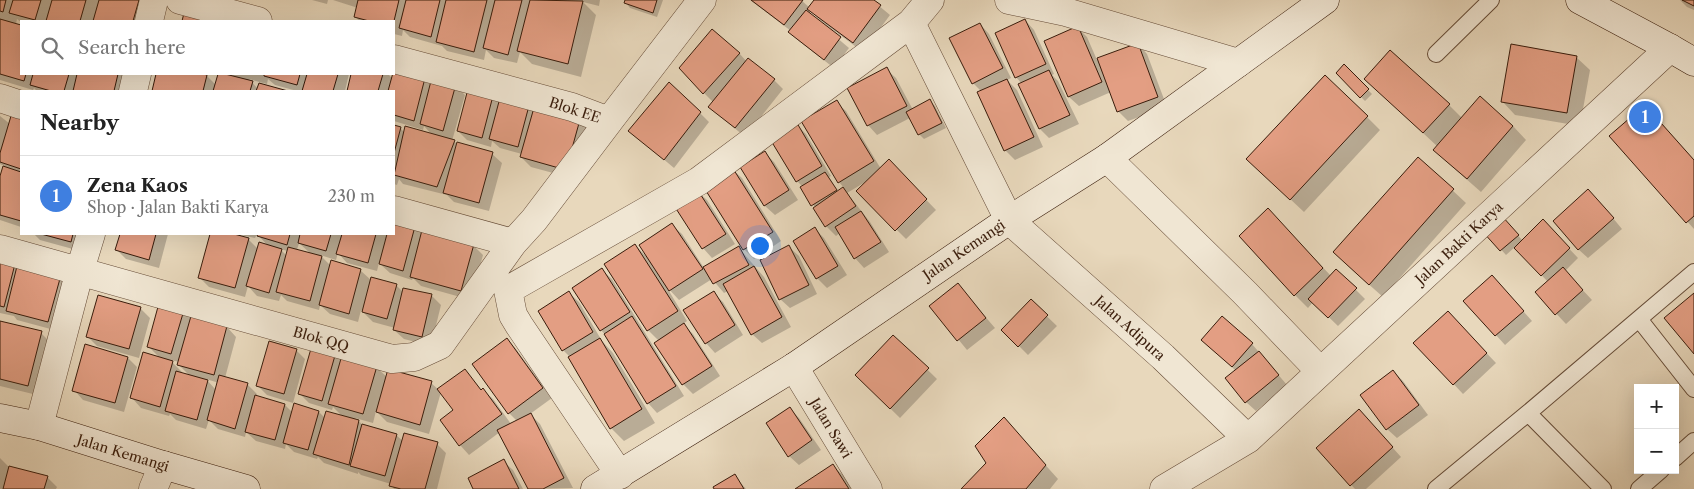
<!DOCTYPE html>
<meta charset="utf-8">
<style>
body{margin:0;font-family:"Libre Caslon Text",serif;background:#f6f6f6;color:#222}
.controls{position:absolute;right:15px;bottom:15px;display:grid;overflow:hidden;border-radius:0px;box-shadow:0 5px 20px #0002}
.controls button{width:45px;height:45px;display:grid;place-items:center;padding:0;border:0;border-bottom:1px solid #e0e0e0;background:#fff;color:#222;font:25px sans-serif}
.you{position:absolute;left:759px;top:245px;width:18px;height:18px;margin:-12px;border:4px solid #fff;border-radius:50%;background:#1a73e8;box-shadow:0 0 0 8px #1a73e833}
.badge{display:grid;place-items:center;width:32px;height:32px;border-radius:50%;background:#ea580c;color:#fff;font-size:16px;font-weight:700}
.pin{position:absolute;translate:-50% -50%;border:2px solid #fff;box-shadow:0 1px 5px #0006}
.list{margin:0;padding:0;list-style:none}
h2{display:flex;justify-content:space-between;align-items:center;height:65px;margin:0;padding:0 20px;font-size:21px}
h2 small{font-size:16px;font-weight:400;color:#767676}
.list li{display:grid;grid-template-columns:32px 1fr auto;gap:15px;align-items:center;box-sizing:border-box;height:80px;padding:0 20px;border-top:1px solid #e0e0e0}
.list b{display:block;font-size:19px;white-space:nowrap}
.list p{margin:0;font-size:16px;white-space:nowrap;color:#767676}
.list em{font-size:16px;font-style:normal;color:#767676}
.icon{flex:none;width:28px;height:28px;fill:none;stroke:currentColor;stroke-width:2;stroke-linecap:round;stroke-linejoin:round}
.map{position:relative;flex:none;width:1694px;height:489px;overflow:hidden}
.search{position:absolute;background:#fff;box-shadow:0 5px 20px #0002;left:20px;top:20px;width:375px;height:55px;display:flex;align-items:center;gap:12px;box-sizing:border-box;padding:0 18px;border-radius:0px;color:#767676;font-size:19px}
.panel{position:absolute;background:#fff;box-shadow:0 5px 20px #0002;left:20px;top:90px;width:375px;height:145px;border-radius:0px}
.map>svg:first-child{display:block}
.shadow{fill:#0003;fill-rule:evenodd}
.building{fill:#e39e83;stroke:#391c0b}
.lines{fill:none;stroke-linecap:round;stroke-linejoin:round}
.lane-casing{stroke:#654b37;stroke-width:18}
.street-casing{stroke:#654b37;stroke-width:29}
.secondary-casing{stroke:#391c0b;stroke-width:29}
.lane{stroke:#f0e6d3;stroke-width:16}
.street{stroke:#f0e6d3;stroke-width:28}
.secondary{stroke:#f0e6d3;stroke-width:28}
.labels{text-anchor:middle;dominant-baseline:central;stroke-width:5;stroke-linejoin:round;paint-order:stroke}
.street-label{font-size:14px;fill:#391c0b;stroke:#f0e6d3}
</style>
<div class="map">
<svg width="1694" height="489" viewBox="0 0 1694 489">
<rect width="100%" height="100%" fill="#e8d8bc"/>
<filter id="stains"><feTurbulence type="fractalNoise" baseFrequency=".004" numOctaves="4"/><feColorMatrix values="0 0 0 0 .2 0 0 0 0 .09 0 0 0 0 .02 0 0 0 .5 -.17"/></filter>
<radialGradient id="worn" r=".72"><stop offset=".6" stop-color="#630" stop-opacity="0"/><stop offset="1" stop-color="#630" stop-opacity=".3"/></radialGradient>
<path class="shadow" d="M0,0H148L145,21L21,22L17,19L16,24L21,26V74H130L125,91H37L34,88L33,90L0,80Z
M312,0H328L327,4Z
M333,0H600L599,6L583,2L596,15L581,77L532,64L520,52L517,63L494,58L486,50L484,60L447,51L442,46L410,37L403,30L402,36L394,34V21H360L355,17L358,8Z
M627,0H663L657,17L630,8L626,3Z
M750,0H801L810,8L816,0H872L890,15L863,52L821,21L811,11L809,14L849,48L834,68L799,41L791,31Z
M1680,0H1694V10L1687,7Z
M1025,20L1034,30L1054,74L1052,75L1058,81L1079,124L1049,138L1040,129L1019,85L1022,84L1016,77Z
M980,24L989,34L1011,78L1007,80L1017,90L1043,147L1015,160L1005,150L982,92L973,83Z
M1078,28L1087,37L1097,60L1138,44L1147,54L1167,107L1128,121L1118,111L1111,92L1079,106L1069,97L1045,42Z
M739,53L747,62L774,80L783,89L745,137L710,107L713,102L704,93Z
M1576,57L1590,70L1580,126L1515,115L1502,101Z
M1344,66L1372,94L1365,101L1337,73Z
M886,69L896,78L913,110L930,101L935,106L946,128L924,139L919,134L910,118L877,135L868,125Z
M158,74H198L207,76L216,85L219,75L212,74H223L235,78L231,74H349L345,91H297L275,85L268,79L267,84L249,79L258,89L259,85L283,91H153Z
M352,74H388L393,79H424L431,85H455L465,95L452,141L456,143L492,154L502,163L489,211L454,202L447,195L403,184L399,179L397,185L394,184V126L400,128L405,133L432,135L424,126L423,130L394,121V91H348Z
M470,87L590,127L575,179L531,167L521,157L522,154L500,148L492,141L491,147L467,140L458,131Z
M1379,92L1449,105L1462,118L1513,126L1526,140L1481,192L1448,163L1435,150L1438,147Z
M836,102L846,111L881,169L889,161L936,210L906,239L858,191L867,181L847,193L870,222L889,252L864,268L855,258L840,233L836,236L826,226L803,187L797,181V125L806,134L831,176L829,177L838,192L844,188L839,182Z
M1645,106L1694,160V229L1611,136Z
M700,113L709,122L674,168L630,131Z
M0,116L10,124L11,117L21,120V227L0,220V180L4,166L0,164Z
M1367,117L1380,130L1304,212L1261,172Z
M765,153L774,162L798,200L775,215L765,206L741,167Z
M1418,158L1466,203L1383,297L1347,265Z
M732,169L742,178L781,241L754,259L744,249L705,186Z
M697,191L707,200L735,244L712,258L703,248Z
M1598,200L1622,229L1588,258L1578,249Z
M394,215L473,245L483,255L471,300L421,286L413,278L412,280L390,273L379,263L377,271L347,263L338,253L336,260L320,255L331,266L360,270L372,281L396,285L403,292L431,295L441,305L431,346L404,339L394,330L395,328L373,322L361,310L358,322L330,314L320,305L319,310L287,301L281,295L279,301L257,296L248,286L245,297L209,287L199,277L211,234H394ZM257,234L269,247L258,249L248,239L241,237V235L255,238ZM299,243L311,254L297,250ZM280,249L288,251L287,256Z
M1543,221L1578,258L1565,271L1592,300L1566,324L1536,292L1548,282L1515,247L1506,255L1485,232L1506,222L1523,241Z
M1281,223L1331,276L1336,270L1365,299L1338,326L1313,302L1308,308L1295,295Z
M672,225L682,234L704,268L739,248L764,277L791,327L762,343L752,334L728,291L724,293L712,279L679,300L666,286L687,321L683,324L693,334L720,376L693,394L683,384L656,343L659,341L648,330L606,264L635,245L648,258Z
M815,229L824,238L847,275L827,288L817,278L795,241Z
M34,234H85L80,251L40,240Z
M121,234H168L159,268L126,259L117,250Z
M789,247L799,256L817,294L790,308L780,299Z
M0,258L60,276L69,286L58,331L17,320L14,316L0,313Z
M602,270L612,279L684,396L657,413L648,403L607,337L601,330Z
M958,285L995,328L967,350L931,306Z
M1501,286L1532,321L1505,345L1465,301Z
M569,293L579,302L602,341L613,353L655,423L624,441L611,428L570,357L563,350Z
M713,293L723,302L743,335L715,353L706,343Z
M1031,301L1057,326L1028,355L1003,330Z
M140,308L150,318L139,358L97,346L88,337Z
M183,311L192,319V317L227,327L236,337L225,378L247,384L257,394L256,397L285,405L292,412H319L325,418L343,417L333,407L332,410L309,403L300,394L313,346L376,367L387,377L431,383L439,390L465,371L482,391L483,390L493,399L511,424L517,421L509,413L507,339L516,349L552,398L530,414L540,424L573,488L529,489L500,432L469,455L460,445L455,410L441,392L429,434L387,422L376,411L373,423L355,418L363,425L396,435L403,441L437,444L446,453L437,489H394L391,484L361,475L358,472V474L324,463L318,457L317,459L294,452L286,444L285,449L256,441L246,432L245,437L218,429L209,420L206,429L176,420L170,414L169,416L141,408L132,398L161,359L149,347ZM170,360L180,362L179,365L190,376L181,373L182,372ZM206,379L219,383L216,390Z
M0,322L41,333L50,342L37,395L0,386Z
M1457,322L1496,363L1463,394L1415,343Z
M893,336L937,379L900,418L856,375Z
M1203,340L1252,344L1287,385L1256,411L1246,402L1236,371Z
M296,350L305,359L293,403L267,395L258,386Z
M128,358L137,367L124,412L83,400L74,390Z
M1393,371L1403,381L1428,415L1397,438L1387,429Z
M790,409L799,418L821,450L799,465L789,456Z
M1004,419L1058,479L1050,489H963L988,464Z
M1368,420L1401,457L1366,489H1355L1317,448Z
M0,458L9,467L47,477L57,487L56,489H0Z
M503,461L513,470L523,489H475Z
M833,466L843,475L852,489H797Z
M734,475L746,489H716Z"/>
<path class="building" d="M0,0H6L3,12L0,11Z
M13,0H41L35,20L9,13Z
M52,0H86L80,21H46Z
M99,0H139L133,21H93Z
M358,0H399L394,21H369L354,17Z
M406,0H440L431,37L399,28Z
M446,0H487L474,52L436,42Z
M495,0H522L508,55L483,48Z
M530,0L583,1L568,64L517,51Z
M625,0H657L653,13L624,3Z
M751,0H803L784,25Z
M814,0H874L881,5L853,43L807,9Z
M1682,0H1694V6Z
M186,5L225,21H182Z
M806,10L841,37L824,60L788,32Z
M0,19L21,25V74H26L24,81L0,74Z
M1025,19L1046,64L1015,78L995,33Z
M980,23L1003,68L972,84L949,38Z
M1078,26L1102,82L1068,97L1044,41Z
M712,29L740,53L703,94L679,68Z
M1138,43L1158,97L1117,112L1097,58Z
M1511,44L1577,56L1567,113L1501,102Z
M1390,50L1450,104L1423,133L1364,79Z
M748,58L775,79L735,128L708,107Z
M1344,64L1369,89L1360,98L1336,73Z
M887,67L907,106L867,126L847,88Z
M394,69L425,78L414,121L394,115V91H388Z
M1049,70L1070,115L1039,129L1018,84Z
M33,74H69L64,91H51L30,85Z
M77,74H118L114,91H73Z
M156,74H203L207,75L203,91H152Z
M218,74H225L253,81L250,91H213Z
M264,74H300L297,85L264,76Z
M307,74H338L333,91H302Z
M351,74H383L378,91H347Z
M1325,75L1368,116L1290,200L1246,159Z
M432,77L456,84L443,131L420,124Z
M1007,79L1034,137L1004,151L977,92Z
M669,82L701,112L664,160L628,131Z
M259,83L288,91H256Z
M469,85L494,92L482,138L457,131Z
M501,94L530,102L518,147L489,139Z
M1480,96L1513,126L1467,179L1433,150Z
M930,99L942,123L918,135L906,112Z
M837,100L874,161L838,183L801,121Z
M535,104L581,116L566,170L520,157Z
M1645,105L1694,160V216L1686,223L1609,136Z
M11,116L21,119V169L0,162V153Z
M797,123L822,166L796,182L770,139Z
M394,125L401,127L394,153Z
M405,126L455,140L437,187L394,175Z
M457,142L493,152L479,203L443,193Z
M765,151L789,190L764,206L740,167Z
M1418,157L1454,189L1369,285L1333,252Z
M889,159L927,199L895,231L856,191Z
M3,166L21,172V221L0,215V176Z
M732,167L773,232L743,250L703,186Z
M825,172L837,190L811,206L800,187Z
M843,187L856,206L825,227L813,208Z
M697,189L726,234L702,249L673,204Z
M1588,189L1614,218L1578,250L1553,221Z
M1268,208L1323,268L1294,296L1239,236Z
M861,211L881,242L854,259L835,227Z
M394,212L417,219L403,271L379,264L387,234H394Z
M1502,216L1519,235L1500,251L1483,232Z
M1543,219L1570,248L1541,276L1514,248Z
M672,223L703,269L669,291L639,245Z
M815,227L838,266L816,279L793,241Z
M422,230L474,244L461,291L410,277Z
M41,234H73L71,242Z
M120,234H156L149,260L115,250Z
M210,234H234L249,238L235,288L198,278Z
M258,234H290L287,245L257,236Z
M300,234H331L326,251L298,243Z
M342,234H376L368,263L336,254Z
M259,242L282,249L269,293L246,286Z
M635,244L678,311L647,331L604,264Z
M789,245L809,285L779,300L760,260Z
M739,246L749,265L713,284L703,267Z
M288,247L322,256L310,301L276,292Z
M0,256L16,260L4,307L0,306Z
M331,260L361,269L349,314L319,305Z
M18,262L61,275L48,322L6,311Z
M754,266L782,317L751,335L723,284Z
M1563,267L1583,290L1555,315L1535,292Z
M602,268L630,312L600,331L572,288Z
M1336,269L1357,288L1328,318L1308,299Z
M1492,275L1524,311L1495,336L1463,301Z
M371,277L397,284L387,319L362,312Z
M958,283L986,318L957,341L929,306Z
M403,288L432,294L422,337L393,330Z
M569,291L593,332L562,351L538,311Z
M714,291L735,325L705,344L683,310Z
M1694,293V354L1664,318Z
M98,295L141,307L129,349L86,337Z
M1031,299L1048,315L1018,347L1001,330Z
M159,303L184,310L171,354L147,347Z
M1448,311L1487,353L1453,385L1413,343Z
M191,316L227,326L214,375L177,365Z
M632,316L676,386L647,404L604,334Z
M1222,316L1253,343L1232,367L1201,340Z
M0,321L42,331L28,386L0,379Z
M684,323L712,366L682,385L654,343Z
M893,335L929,368L890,409L855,375Z
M507,338L543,388L508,414L472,364Z
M600,338L642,409L610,429L568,357Z
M269,341L297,349L284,394L256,386Z
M85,344L128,357L115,403L72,391Z
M312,345L336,352L322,401L298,394Z
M1259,351L1279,375L1245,403L1225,378Z
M143,352L173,361L160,407L130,398Z
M342,355L377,366L363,414L328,404Z
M388,369L432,381L420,425L376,412Z
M465,369L481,390L483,388L502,414L459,446L440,420L453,410L437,389Z
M1393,370L1419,405L1386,430L1360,395Z
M176,371L208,380L197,420L165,411Z
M219,375L248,383L235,429L207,420Z
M255,395L285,404L275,440L245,432Z
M294,403L319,411L308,450L283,443Z
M790,407L812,440L788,457L766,423Z
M1359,409L1393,447L1350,486L1316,448Z
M326,411L359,420L349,465L313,454Z
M531,413L564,478L543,489H528L497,430Z
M1004,417L1046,465L1026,489H961L986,463L975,446Z
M362,424L397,434L385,476L350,466Z
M404,433L438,442L425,489H401L389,486Z
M504,459L519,489H473L468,478Z
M833,464L849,489H795Z
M9,466L48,476L44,489H3Z
M735,474L744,489H714L713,487Z"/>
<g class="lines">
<g class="lane-casing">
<path id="lane" d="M1436,54L1491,0
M1639,319L1694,389
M1528,413L1603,489
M1675,458L1694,441
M1436,489L1528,413L1694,272
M1639,489L1661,470"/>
</g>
<g class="street-casing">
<path id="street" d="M180,0L258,21
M1009,0L1066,12L1238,63
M149,21L154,0
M911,23L1009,220L1163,357L1248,439
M394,59L572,107L609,121L702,0
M133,91L137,74
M0,98L21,105
M1107,158L1245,293L1320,371
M394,210L513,243L534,220L609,121
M0,249L392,359L414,357L440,345L513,243
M794,367L868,489
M39,426L80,270L91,234
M620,475L519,325L513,315L508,290L699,181L911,23L930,0
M153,489L163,465
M1164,489L1248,439L1670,48"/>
</g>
<g class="secondary-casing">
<path id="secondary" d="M1580,0L1670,48L1694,62
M0,418L39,426L163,465L246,489
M595,489L794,367L1009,220L1107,158L1325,0"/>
</g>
<use href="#lane" class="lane"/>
<use href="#street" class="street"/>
<use href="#secondary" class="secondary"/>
</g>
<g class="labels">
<g class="street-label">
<text transform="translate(575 110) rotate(18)">Blok EE</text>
<text transform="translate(1459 243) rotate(-43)">Jalan Bakti Karya</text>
<text transform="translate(964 250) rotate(-34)">Jalan Kemangi</text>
<text transform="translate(1130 328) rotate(42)">Jalan Adipura</text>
<text transform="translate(321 339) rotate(16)">Blok QQ</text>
<text transform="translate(831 428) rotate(59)">Jalan Sawi</text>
<text transform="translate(123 453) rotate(17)">Jalan Kemangi</text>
</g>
</g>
<rect width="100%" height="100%" filter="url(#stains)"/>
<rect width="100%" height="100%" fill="url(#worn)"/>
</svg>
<div class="controls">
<button>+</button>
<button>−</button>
</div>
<div class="you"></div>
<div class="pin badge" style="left:1645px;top:117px;background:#3f7fe0">1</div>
<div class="search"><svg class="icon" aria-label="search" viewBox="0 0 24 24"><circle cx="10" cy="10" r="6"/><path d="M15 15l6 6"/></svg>Search here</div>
<section class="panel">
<h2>Nearby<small></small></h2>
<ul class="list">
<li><span class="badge" style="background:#3f7fe0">1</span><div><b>Zena Kaos</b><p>Shop · Jalan Bakti Karya</p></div><em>230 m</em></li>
</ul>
</section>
</div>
